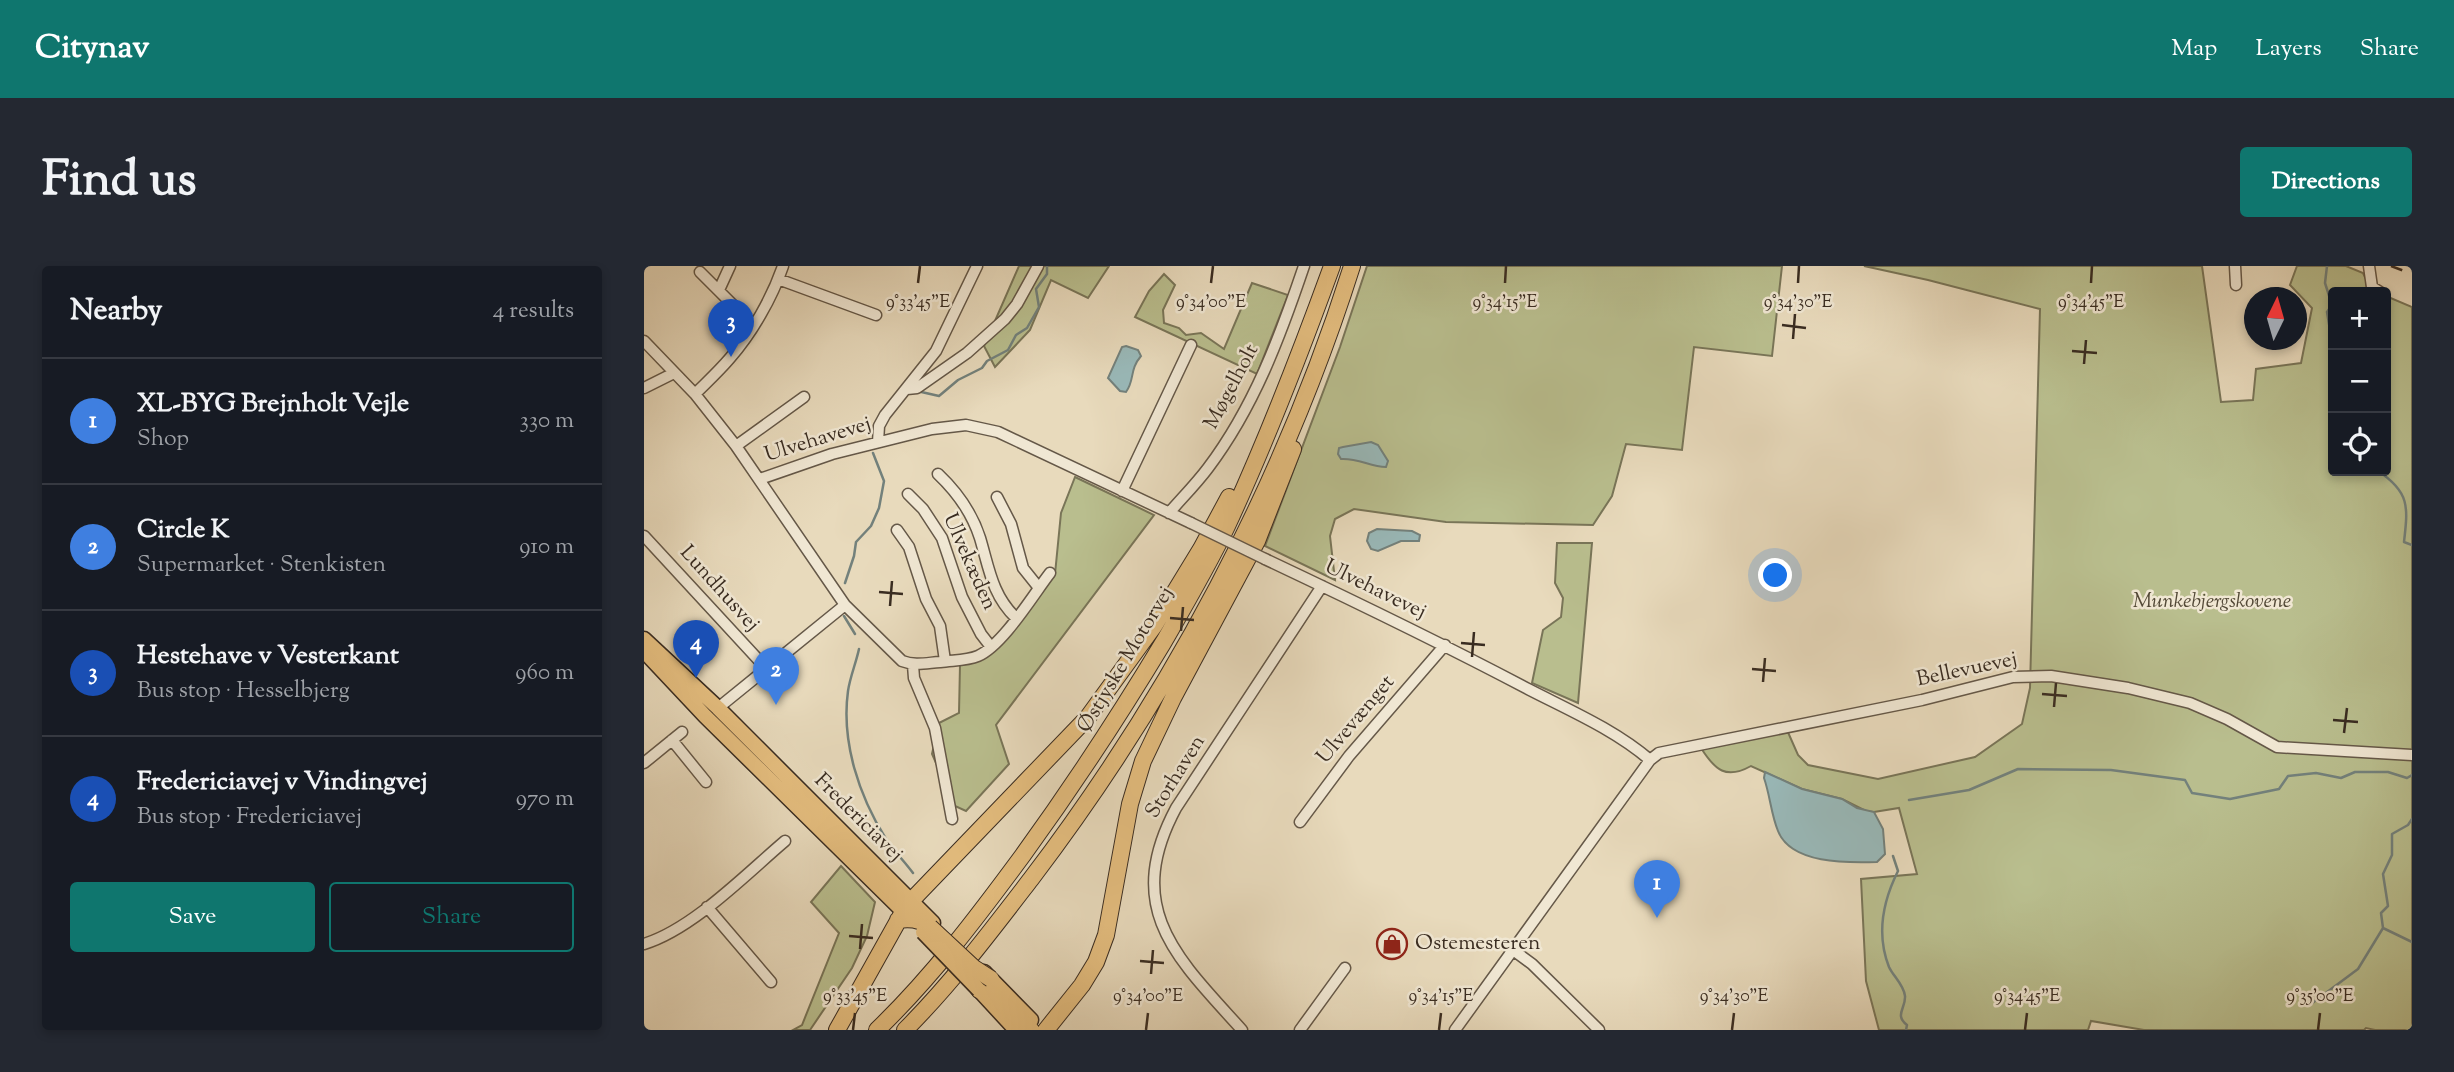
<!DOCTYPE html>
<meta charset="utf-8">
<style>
body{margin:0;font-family:"Sorts Mill Goudy",serif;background:#242831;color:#f1f3f6}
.controls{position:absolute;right:21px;top:21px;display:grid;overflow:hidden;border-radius:7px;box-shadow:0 4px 10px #0003}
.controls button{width:63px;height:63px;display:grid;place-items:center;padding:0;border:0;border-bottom:2px solid #363941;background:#171b24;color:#f1f3f6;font:35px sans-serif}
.compass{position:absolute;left:1600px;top:21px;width:63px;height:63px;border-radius:50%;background:#171b24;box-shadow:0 4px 10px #0003;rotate:5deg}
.you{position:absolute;left:1132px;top:310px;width:24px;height:24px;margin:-18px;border:5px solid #fff;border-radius:50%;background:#1a73e8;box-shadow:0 0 0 10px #1a73e833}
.badge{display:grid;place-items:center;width:46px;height:46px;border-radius:50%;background:#0f766e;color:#fff;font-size:23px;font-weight:700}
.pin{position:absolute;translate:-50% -58px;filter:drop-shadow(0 2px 4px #0008)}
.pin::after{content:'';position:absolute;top:37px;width:24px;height:21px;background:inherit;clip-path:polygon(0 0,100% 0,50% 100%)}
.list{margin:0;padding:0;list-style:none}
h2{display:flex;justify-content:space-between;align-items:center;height:91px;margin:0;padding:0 28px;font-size:30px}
h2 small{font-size:23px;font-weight:400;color:#9ea1a6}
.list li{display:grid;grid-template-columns:46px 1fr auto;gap:21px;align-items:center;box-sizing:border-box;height:126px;padding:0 28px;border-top:2px solid #363941}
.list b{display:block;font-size:26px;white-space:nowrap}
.list p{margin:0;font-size:23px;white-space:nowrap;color:#9ea1a6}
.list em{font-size:23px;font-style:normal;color:#9ea1a6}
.actions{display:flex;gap:14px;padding:21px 28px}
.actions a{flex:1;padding:16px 0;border:2px solid #0f766e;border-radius:7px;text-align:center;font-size:24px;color:#0f766e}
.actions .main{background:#0f766e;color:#fff}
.icon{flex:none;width:38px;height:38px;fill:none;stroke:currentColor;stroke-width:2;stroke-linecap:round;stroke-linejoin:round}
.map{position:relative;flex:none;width:1768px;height:764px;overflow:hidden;border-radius:7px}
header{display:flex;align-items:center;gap:42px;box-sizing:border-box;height:98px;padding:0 35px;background:#0f766e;color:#fff}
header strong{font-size:33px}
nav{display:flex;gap:38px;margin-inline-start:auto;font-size:24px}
.intro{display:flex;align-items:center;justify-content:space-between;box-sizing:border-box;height:168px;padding:0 42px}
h1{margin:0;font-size:49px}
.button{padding:18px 32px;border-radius:7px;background:#0f766e;color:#fff;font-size:24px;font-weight:700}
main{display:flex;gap:42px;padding:0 42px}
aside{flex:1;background:#171b24;border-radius:7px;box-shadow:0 4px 10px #0003}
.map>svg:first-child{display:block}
.green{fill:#b9be8e;stroke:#797558;stroke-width:2}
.water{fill:#99b9b9;stroke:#73817c;stroke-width:2}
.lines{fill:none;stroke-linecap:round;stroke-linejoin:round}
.stream{stroke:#73817c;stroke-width:2.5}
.minor-casing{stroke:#655848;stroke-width:13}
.major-casing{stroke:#392c21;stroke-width:17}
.highway-casing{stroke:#392c21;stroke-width:18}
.minor{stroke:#f0e7d3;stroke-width:10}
.major{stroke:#e4bd7e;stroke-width:14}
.highway{stroke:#e4bd7e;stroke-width:16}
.rail{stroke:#392c21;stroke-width:2.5;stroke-dasharray:12 12;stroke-linecap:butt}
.minor-bridge-casing{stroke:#655848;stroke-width:13;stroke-linecap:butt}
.major-bridge-casing{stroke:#392c21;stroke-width:17;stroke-linecap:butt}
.highway-bridge-casing{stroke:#392c21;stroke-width:18;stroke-linecap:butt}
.minor-bridge{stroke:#f0e7d3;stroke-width:10}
.major-bridge{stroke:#e4bd7e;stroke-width:14}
.highway-bridge{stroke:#e4bd7e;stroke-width:16}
.ticks{fill:none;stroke:#392c21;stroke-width:2.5}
.labels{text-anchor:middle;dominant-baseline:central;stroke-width:5;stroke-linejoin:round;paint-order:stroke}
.street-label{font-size:21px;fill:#392c21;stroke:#f0e7d3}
.park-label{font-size:21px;font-style:italic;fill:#534937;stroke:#f0e7d3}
.poi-label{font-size:21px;fill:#392c21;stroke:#f0e7d3;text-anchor:start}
.ticks-label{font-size:18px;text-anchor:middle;fill:#392c21;stroke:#f0e7d3;stroke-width:5;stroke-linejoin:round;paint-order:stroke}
</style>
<header>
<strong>Citynav</strong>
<nav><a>Map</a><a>Layers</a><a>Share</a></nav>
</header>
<div class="intro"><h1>Find us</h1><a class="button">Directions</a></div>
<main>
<aside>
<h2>Nearby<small>4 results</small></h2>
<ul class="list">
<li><span class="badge" style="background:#3f7fe0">1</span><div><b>XL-BYG Brejnholt Vejle</b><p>Shop</p></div><em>330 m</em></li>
<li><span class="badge" style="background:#3f7fe0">2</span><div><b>Circle K</b><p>Supermarket · Stenkisten</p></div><em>910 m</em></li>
<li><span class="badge" style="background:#1a4fb4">3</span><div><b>Hestehave v Vesterkant</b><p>Bus stop · Hesselbjerg</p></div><em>960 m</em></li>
<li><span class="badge" style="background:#1a4fb4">4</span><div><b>Fredericiavej v Vindingvej</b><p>Bus stop · Fredericiavej</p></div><em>970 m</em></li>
</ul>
<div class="actions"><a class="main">Save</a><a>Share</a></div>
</aside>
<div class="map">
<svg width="1768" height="764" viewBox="0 0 1768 764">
<rect width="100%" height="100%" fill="#e8dabc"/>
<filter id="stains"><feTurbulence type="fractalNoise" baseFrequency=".00286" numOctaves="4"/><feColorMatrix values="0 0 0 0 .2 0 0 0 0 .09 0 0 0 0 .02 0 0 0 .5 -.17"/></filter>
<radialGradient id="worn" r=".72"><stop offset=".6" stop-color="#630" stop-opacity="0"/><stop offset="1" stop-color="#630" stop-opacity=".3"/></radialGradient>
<path class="green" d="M375,0H465L444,32L407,14L386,64L351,101L340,80Z
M723,0H1138L1128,90L1050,81L1038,184L982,178L968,230L949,259L802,256L710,243L691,253L686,270L691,314L621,280L696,81Z
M1220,0H1558L1577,136L1609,134L1612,103L1657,97L1668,42L1646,19L1653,0H1702L1719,7L1727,24L1732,26H1689V205H1742V30L1768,41V764H1731L1722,762L1720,764H1500L1447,755L1444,764H1235L1222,715L1217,613L1273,608L1255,542L1230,546L1222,545L1198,533L1158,523L1107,500C1082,514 1071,504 1057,482L1143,464L1154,489L1164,499L1234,513L1331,491L1378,458L1386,422L1396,43L1284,14Z
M520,8L531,19L519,44L520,57L535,62L542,69L557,67L580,83L608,17L644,29L613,108L491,51L505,25Z
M431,211L510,249L352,459L365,498L322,545L311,540L288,488L295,457L315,447L316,399L364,370L411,308L417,247Z
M913,277H948L934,437L888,417L899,364L917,351L919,332L911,317Z
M197,600L231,636L223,670L208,702L166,764H149L158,759L195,667L167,636Z"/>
<path class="water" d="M482,80L494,84L497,90C485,104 491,114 482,126L476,125L464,112L478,81Z
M727,176L734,179L744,195L742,201C726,201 715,192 697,193L694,188L695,182L699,181Z
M733,263L768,265L776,269L775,275H757L734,285L727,283L723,275L725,267Z
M1121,506L1158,523L1198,533L1213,542L1230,546L1239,563L1241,588L1233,596C1203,597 1147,598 1134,565C1127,548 1126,529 1120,512Z"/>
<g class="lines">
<path class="stream" d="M1683,0L1681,17L1688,39L1683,46L1689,82
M273,125L295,130L314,114L338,102L343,95L364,84L372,69L383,62L395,41L392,23L403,8V0
M1734,205C1766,226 1764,241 1760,276L1768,279
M201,317L210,290L212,276L227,260L235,242L240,215L229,187
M200,350L211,368
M215,383C212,397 206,411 204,425C197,476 215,530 242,573C250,585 261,596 269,607
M1265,534L1325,524L1374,503L1467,504L1541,514L1548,527L1586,533L1635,523L1644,510L1672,507L1697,512L1711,506H1744L1763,512L1768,509
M1768,553L1764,559L1748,568V589L1739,608L1744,640L1737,647L1739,662L1768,676
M1249,590L1254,605C1239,635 1232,668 1245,701C1249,710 1260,719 1261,730C1262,742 1250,749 1263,759L1262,764
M1667,738L1714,703L1739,662"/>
<g class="minor-casing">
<path id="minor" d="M1591,0L1592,19
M1725,0L1728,21L1736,26
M56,6L109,59
M134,13L232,49
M75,24L86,0
M0,75L51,128L92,180L201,339L258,395C271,400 282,397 296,396C309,394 322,395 334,390C359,379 389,329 406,307
M0,122L30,107
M263,123L273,122L323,87L361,53L373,38L394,0
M51,128C63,116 75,105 86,92C108,67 128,32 139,0
M234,176L235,160L241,149L292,85L333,0
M92,180L160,131
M294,208C313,226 328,247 336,272C345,302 348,329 372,352
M116,213L188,188L288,163L322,159L354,166L547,257
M478,225L547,79
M264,228L279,243L298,272L318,331L337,368L347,381
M353,231L367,258L379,302L395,322
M525,247C538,232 552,218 564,202C610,141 636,71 660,0
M253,264L265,281L282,333L296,360L301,395
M0,270L122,402
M621,293C710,335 799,378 886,424C927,445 971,464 1006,494
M269,399L270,412L291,462L308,553
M74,442L201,339
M28,474L62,516
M0,497L38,466
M656,556L705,490L801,379
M63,641L127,716
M0,678C49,663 102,608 141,575
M869,684L888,698L955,764
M598,764C533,692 478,643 532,542L678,320
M656,764L701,702
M811,764L1006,494L1015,487L1278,434L1369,411L1407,410L1484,422L1546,437L1583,453L1633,481L1768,489"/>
</g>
<g class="major-casing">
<path id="major" d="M0,373L74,442L289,657
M0,385L61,450L266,652
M340,706L387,754
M336,725L372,764"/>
</g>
<g class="highway-casing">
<path id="highway" d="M267,635L444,451L510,360L557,283L585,231
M254,654C266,652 277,653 286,661
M335,724L349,729L387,764
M193,764L259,646
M233,764C288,711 334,650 379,589C429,520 475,450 519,377C541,339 564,300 583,260C622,176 656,88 688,0
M261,764C307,718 347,665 387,613C527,429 638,221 708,0
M402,764L438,719L452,696L462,669L486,538L499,495L529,432L613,275L649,183"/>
</g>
<use href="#minor" class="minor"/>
<use href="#major" class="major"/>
<use href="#highway" class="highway"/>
<path class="rail" d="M1747,0L1768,8"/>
<g class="minor-bridge-casing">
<path id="minor-bridge" d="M547,257L621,293"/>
</g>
<g class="major-bridge-casing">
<path id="major-bridge" d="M279,666L335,724"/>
</g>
<g class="highway-bridge-casing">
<path id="highway-bridge" d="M286,661L330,702L347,713"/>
</g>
<use href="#minor-bridge" class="minor-bridge"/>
<use href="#major-bridge" class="major-bridge"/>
<use href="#highway-bridge" class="highway-bridge"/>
</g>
<path class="ticks" d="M274,17L276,0M567,17L569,0M861,17L862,0M1154,17L1155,0M1447,17L1448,0M1138,59L1162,62M1149,73L1151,48M1428,85L1453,87M1440,98L1442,74M235,326L259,328M246,340L248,315M526,352L550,354M537,365L539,341M817,377L841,379M828,391L830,366M1108,403L1132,405M1119,416L1121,392M1398,428L1423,430M1410,441L1412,417M1689,454L1714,456M1700,467L1703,442M205,670L229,672M216,683L218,658M496,695L520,697M507,708L509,684M209,764L211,747M502,764L504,747M795,764L797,747M1088,764L1090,747M1381,764L1383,747M1674,764L1676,747"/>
<defs>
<g id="shop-ring" transform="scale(1.575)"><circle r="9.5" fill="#f0e7d3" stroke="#8f2418" stroke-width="1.5"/><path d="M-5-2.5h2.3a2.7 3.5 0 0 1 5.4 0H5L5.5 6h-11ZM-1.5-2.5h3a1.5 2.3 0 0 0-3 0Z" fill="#8f2418"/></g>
</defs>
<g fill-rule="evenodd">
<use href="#shop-ring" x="748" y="678"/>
</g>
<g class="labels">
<g class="street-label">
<text transform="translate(588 121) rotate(-62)">Møgelholt</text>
<text transform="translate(174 174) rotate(-17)">Ulvehavevej</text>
<text transform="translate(325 296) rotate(66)">Ulvekæden</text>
<text transform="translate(75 323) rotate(48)">Lundhusvej</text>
<text transform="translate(731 324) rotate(26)">Ulvehavevej</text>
<text transform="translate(482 394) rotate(-59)">Østjyske Motorvej</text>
<text transform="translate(1323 404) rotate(-12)">Bellevuevej</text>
<text transform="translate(712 454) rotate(-50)">Ulvevænget</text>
<text transform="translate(532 511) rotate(-58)">Storhaven</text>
<text transform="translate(214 552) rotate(45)">Fredericiavej</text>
</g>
<g class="park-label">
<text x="1568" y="336">Munkebjergskovene</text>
</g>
<g class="poi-label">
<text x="771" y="678">Ostemesteren</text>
</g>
</g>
<g class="ticks-label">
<text x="274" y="41">9°33'45"E</text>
<text x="567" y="41">9°34'00"E</text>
<text x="861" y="41">9°34'15"E</text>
<text x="1154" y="41">9°34'30"E</text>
<text x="1447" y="41">9°34'45"E</text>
<text x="211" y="735">9°33'45"E</text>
<text x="504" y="735">9°34'00"E</text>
<text x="797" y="735">9°34'15"E</text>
<text x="1090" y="735">9°34'30"E</text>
<text x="1383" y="735">9°34'45"E</text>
<text x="1676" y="735">9°35'00"E</text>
</g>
<rect width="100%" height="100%" filter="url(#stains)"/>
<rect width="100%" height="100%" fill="url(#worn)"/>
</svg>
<div class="controls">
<button>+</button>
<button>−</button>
<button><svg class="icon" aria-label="locate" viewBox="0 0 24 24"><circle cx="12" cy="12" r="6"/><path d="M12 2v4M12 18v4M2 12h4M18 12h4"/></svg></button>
</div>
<svg class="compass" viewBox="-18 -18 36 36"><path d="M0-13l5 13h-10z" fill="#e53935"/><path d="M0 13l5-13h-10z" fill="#9ea1a6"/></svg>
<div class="you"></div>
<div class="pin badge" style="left:1013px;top:652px;background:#3f7fe0">1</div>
<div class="pin badge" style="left:132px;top:439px;background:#3f7fe0">2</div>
<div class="pin badge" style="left:87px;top:91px;background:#1a4fb4">3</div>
<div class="pin badge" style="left:52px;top:412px;background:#1a4fb4">4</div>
</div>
</main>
